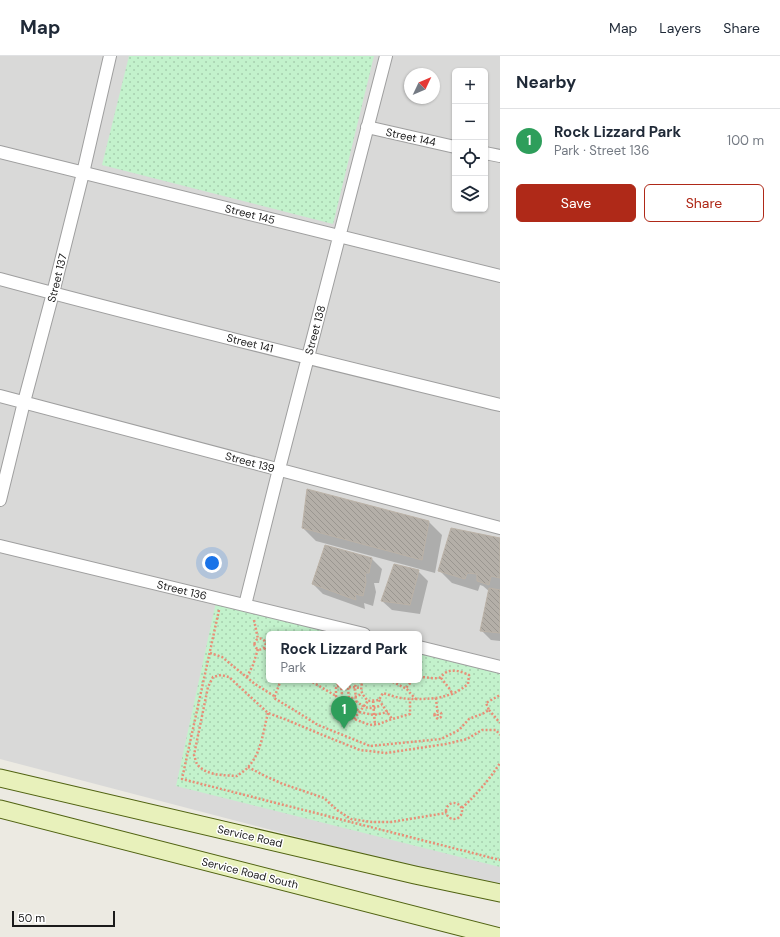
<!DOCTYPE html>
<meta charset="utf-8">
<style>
body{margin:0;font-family:"DM Sans",sans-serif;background:#f6f6f7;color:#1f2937}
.controls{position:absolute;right:12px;top:12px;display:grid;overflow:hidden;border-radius:6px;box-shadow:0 1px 3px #0004}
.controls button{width:36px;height:36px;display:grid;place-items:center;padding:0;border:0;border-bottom:1px solid #e0e1e3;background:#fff;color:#1f2937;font:20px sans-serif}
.compass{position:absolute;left:404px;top:12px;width:36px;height:36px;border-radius:50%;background:#fff;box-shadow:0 1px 3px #0004;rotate:46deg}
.scale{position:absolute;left:12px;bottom:10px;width:103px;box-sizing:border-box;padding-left:4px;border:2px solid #1b1b1b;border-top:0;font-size:11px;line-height:14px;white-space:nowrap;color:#1b1b1b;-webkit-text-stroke:3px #fff;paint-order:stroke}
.you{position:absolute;left:212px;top:507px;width:14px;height:14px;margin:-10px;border:3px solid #fff;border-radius:50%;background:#1a73e8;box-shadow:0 0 0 6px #1a73e833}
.badge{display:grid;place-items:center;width:26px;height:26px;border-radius:50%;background:#af2918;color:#fff;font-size:13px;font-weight:700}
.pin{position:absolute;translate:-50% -33px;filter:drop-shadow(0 1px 2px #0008)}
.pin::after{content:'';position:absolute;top:21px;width:14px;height:12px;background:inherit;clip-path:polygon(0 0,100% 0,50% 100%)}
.popup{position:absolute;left:266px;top:575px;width:156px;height:52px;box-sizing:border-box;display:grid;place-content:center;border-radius:6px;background:#fff;filter:drop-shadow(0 1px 3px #0005);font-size:13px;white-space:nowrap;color:#747a83}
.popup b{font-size:15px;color:#1f2937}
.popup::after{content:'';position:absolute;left:50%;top:100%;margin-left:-8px;border:8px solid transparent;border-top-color:#fff}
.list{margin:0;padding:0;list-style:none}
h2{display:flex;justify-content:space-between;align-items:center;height:52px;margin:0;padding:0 16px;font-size:17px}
h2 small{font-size:13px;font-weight:400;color:#747a83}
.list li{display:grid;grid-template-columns:26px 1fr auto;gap:12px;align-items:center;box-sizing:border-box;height:64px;padding:0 16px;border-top:1px solid #e0e1e3}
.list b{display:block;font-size:15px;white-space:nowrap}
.list p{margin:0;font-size:13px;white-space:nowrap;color:#747a83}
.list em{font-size:13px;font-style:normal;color:#747a83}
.actions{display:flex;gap:8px;padding:12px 16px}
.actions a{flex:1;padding:9px 0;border:1px solid #af2918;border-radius:6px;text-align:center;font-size:14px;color:#af2918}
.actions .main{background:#af2918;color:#fff}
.icon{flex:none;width:22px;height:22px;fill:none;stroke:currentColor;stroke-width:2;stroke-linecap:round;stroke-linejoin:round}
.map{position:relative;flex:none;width:500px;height:881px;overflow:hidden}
header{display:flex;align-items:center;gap:24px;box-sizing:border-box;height:56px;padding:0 20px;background:#fff;border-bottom:1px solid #e0e1e3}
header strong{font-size:19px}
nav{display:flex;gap:22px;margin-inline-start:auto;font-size:14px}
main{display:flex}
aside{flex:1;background:#fff}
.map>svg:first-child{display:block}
.residential{fill:#d9d9d8;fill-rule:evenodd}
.park{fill:url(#park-dots)}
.shadow{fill:#0003}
.building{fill:url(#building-back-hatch);stroke:#bbb2a7}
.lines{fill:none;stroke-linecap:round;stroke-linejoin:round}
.minor-casing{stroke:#9f9f9f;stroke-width:14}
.secondary-casing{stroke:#516312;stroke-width:19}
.path{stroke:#e88f77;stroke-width:2.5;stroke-dasharray:2 2;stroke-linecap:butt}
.minor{stroke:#fff;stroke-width:12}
.secondary{stroke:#e8f1bb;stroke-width:17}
.labels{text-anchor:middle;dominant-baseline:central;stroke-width:3;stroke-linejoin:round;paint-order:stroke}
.street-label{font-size:11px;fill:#1b1b1b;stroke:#fff}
</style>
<header>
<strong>Map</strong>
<nav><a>Map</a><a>Layers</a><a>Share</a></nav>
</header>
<main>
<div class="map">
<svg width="500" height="881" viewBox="0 0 500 881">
<defs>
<pattern id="park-dots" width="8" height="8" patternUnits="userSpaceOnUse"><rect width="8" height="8" fill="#c3f2cc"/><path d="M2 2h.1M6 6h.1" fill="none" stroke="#a7cfaf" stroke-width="1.8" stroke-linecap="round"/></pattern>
<pattern id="building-back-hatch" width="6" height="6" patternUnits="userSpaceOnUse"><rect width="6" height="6" fill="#b4afa8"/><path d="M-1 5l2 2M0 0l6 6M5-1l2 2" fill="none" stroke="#9a9690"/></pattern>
</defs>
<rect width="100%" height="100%" fill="#eceae2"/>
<path class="residential" d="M0,0H500V834L0,703ZM455,15H485V153H455ZM410,18H434V42H410ZM269,578H419V624H269Z"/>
<path class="park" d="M129,0H374L333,168L102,109Z
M216,546L348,578H269V624H419V596L500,617V811L176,730Z"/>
<path class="shadow" d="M308,434L429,466L442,479L435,517L316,485L303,472Z
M500,483V585L491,584L481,574L490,536L483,530L480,529L478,535L452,527L439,514Z
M372,503L382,513L379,527H374L376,536L373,550L364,547L365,553L323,538L313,528Z
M418,515L428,525L420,558L392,554L382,545Z"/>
<path class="building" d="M307,433L429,465L422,504L302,472Z
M451,472L500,482V522L491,520L489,529L477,525V518L467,517L465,523L438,515Z
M325,489L372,502L369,517H365L366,526L363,540L355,538L356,544L312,528Z
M394,508L419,514L410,549L381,545Z
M489,532L500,534V577L480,575Z"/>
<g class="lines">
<g class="minor-casing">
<path id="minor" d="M367,71L455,91
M0,96L500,220
M485,97L500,100
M0,223C166,268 333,308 500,349
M0,340L500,472
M0,444L24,346L53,237L83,117L110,0
M0,490L364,578
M245,549L279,413L386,0
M419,591L500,611"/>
</g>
<g class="secondary-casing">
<path id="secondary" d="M0,722L415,819L500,837
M0,753L500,881"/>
</g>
<path class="path" d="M219,554L182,723L500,804
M254,564L258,583
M254.5 588a5.5 5.5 0 1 1 11 0a5.5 5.5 0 1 1-11 0Z
M264,592L269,597
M210,597L222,601L255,628L274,640
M247,621L253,609L258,593
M441,622L449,632L452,637
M281,624L274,642L294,654L318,669L370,690L441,683L459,674L469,663L484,657L489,654L486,647L500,639
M309,624L336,640
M340,624L336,632V640L341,650L350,661L354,663L370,669L379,668L389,664L410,658V643
M349,624L348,631L349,644L359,656L374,659L388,656
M355,624L362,627C360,636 362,638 368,645L379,644L383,637C389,639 395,641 401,642C407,643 412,643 417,643C436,643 453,641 468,628L469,619C462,616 453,612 445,617C442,619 441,622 438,622C431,623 425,620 419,622
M389,624L407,633
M413,624L412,625L406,632L410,637L416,643
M357,625L355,631L356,645C366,653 370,654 382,649
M337,630L361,632
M436,642L438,662
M379,644L392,663
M373,645L375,669
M343,646L341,630L343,624
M340,647L362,638
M489,654L500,667
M434.5 659a3.5 3.5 0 1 1 7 0a3.5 3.5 0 1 1-7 0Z
M268,657C263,675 262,695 249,710C246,714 241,717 237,720C224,719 206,720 197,708C196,706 195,702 194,699L208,631L213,621L221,619L229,621L268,657L287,664L325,680L360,694L386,697L446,688L467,683L482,674H496L500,679
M354,663L368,645
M248,711L265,720L283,728L324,742L337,754L351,763L372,766H391L446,757
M446 755a8 8 0 1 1 16 0a8 8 0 1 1-16 0Z
M462,752C476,739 489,724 500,707"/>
<use href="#minor" class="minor"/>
<use href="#secondary" class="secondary"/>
</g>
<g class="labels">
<g class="street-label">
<text transform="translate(411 81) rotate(12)">Street 144</text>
<text transform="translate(250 158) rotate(14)">Street 145</text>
<text transform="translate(57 222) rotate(-76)">Street 137</text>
<text transform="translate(315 274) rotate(-75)">Street 138</text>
<text transform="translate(250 287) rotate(14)">Street 141</text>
<text transform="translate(250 406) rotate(15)">Street 139</text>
<text transform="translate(182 534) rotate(14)">Street 136</text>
<text transform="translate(250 780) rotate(13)">Service Road</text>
<text transform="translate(250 817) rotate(14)">Service Road South</text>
</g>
</g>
</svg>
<div class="controls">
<button>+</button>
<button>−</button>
<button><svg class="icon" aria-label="locate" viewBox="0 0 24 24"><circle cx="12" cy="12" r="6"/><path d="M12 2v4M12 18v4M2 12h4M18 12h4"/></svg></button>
<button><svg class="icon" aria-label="layers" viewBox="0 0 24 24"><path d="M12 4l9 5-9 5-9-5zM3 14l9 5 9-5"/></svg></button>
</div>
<svg class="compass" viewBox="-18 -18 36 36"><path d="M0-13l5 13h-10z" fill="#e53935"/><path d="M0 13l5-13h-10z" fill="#747a83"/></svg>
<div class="scale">50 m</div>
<div class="you"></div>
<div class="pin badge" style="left:344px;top:673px;background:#2e9e5b">1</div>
<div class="popup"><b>Rock Lizzard Park</b>Park</div>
</div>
<aside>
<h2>Nearby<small></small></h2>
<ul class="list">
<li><span class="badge" style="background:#2e9e5b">1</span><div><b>Rock Lizzard Park</b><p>Park · Street 136</p></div><em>100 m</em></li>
</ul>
<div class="actions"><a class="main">Save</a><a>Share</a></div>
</aside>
</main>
